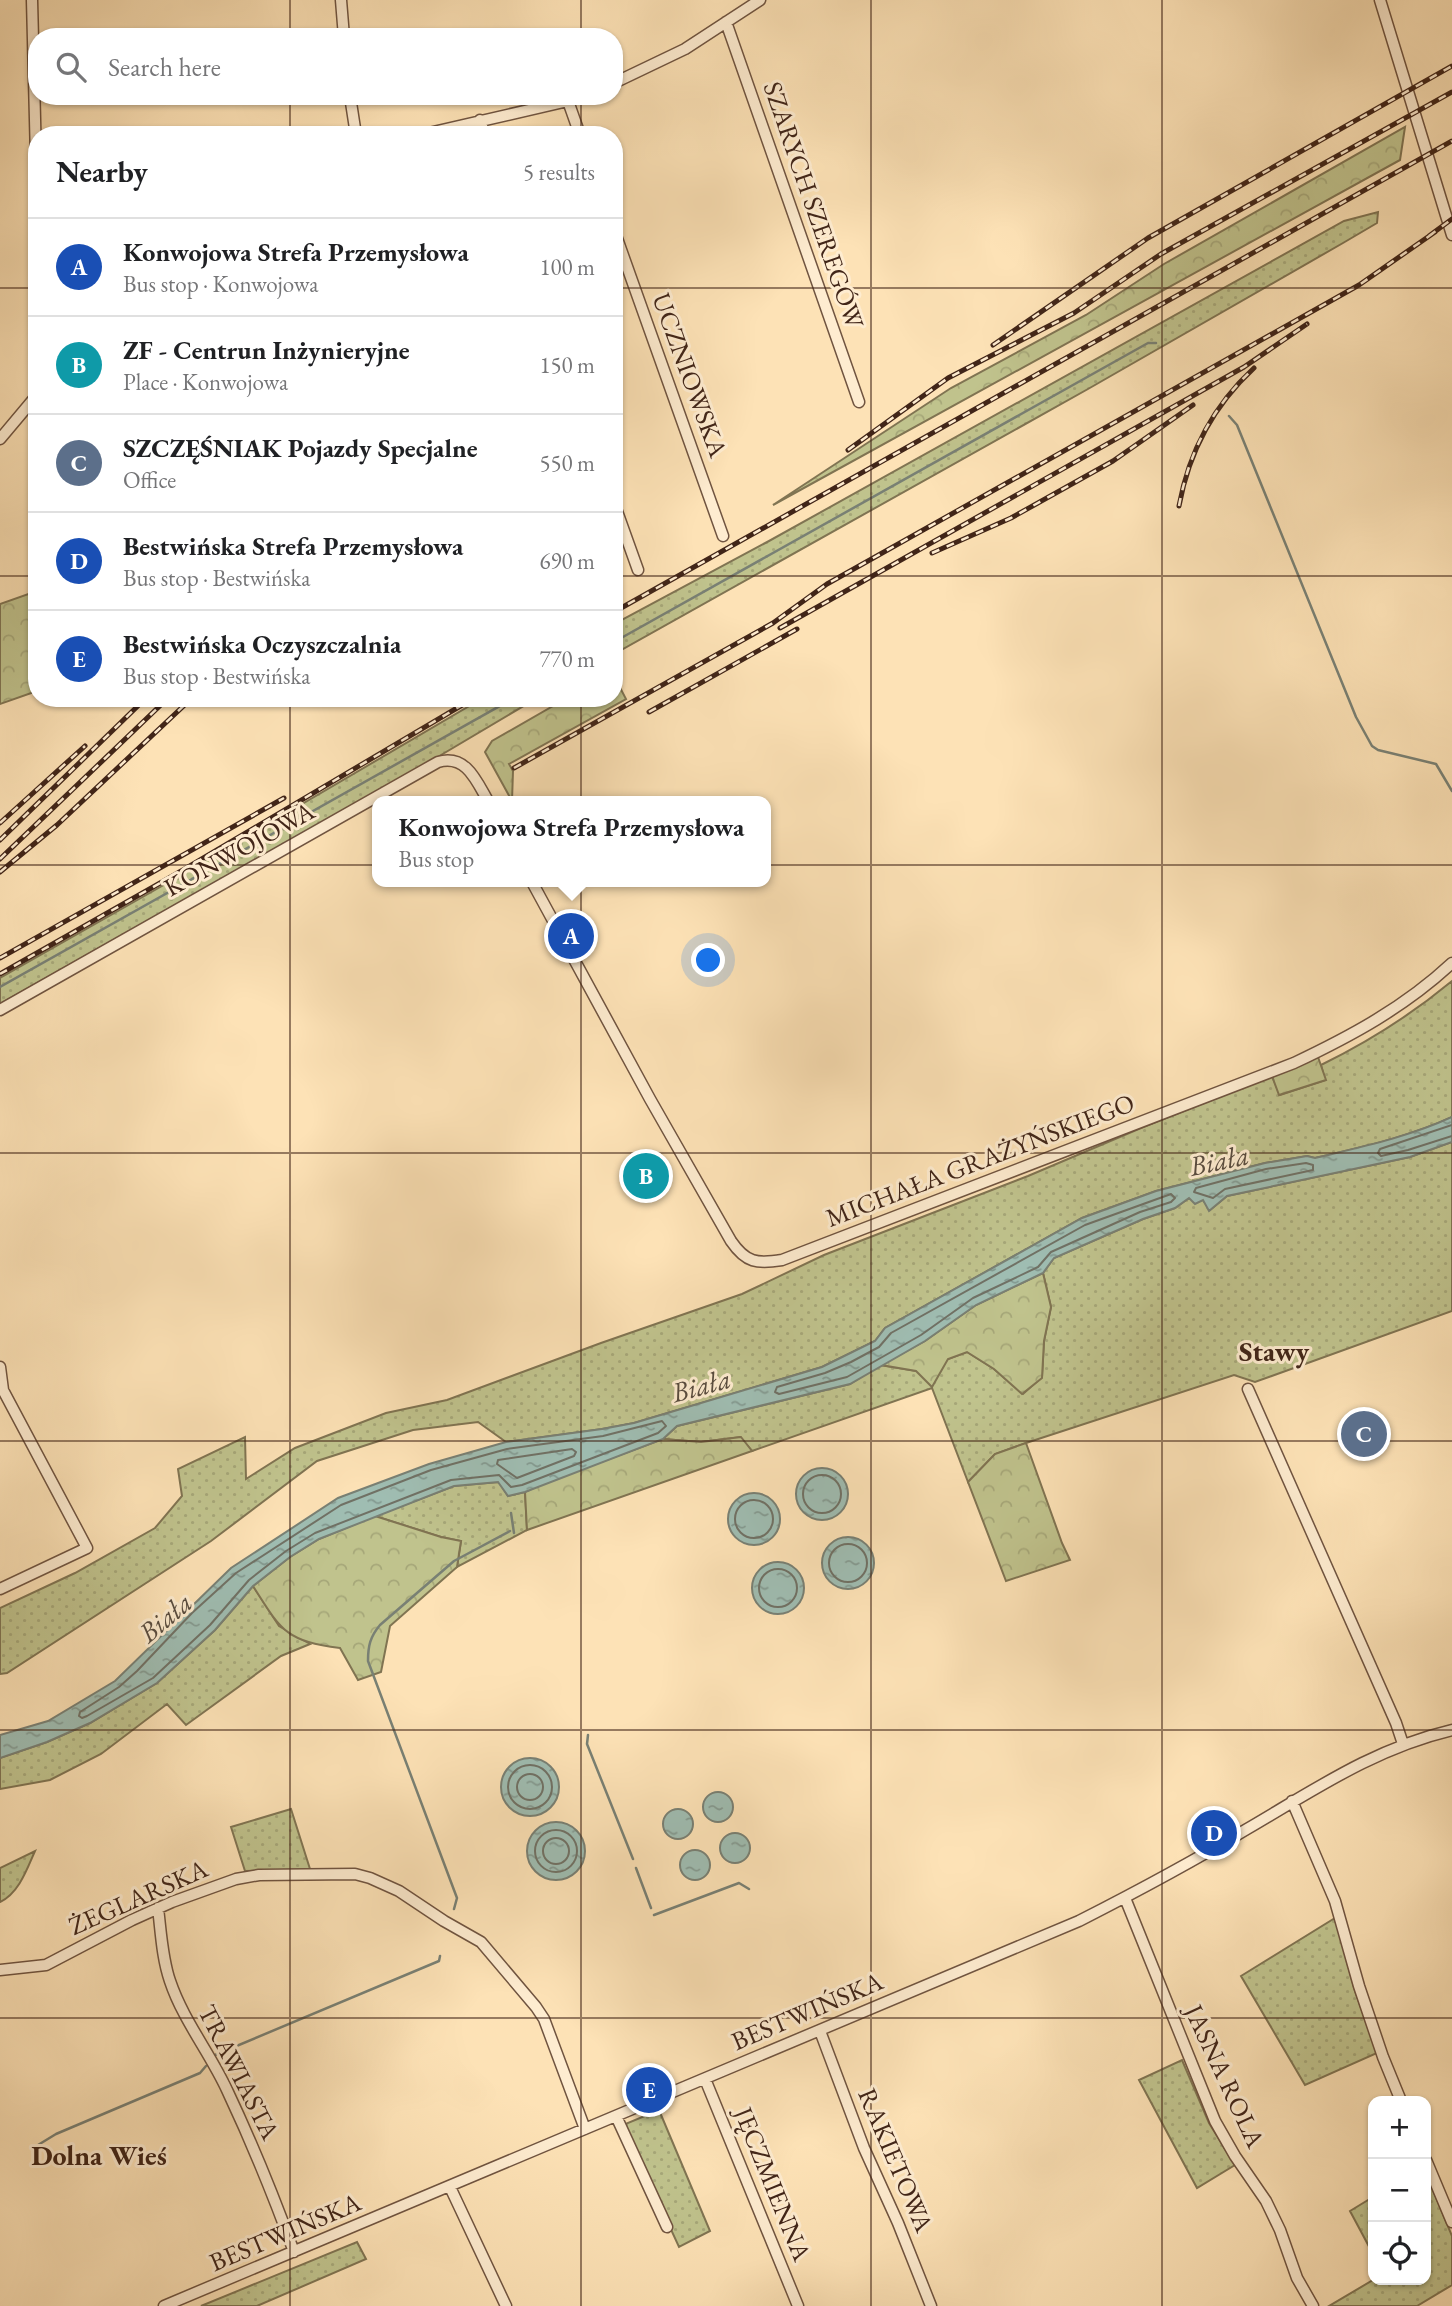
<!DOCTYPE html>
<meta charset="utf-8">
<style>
body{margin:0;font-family:"EB Garamond",serif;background:#f2f2f2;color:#202124}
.controls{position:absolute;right:21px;bottom:21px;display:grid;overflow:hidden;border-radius:14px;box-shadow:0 2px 5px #0004}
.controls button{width:63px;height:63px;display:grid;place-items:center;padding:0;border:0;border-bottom:2px solid #e0e0e0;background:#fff;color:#202124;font:35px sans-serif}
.you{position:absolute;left:709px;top:961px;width:24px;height:24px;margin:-18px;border:5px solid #fff;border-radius:50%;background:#1a73e8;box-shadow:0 0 0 10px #1a73e833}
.badge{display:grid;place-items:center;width:46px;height:46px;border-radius:50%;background:#b45309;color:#fff;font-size:23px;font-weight:700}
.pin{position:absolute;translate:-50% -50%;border:4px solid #fff;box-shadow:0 2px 7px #0006}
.popup{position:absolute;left:372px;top:796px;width:399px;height:91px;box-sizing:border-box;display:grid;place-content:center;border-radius:14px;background:#fff;filter:drop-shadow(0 2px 5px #0005);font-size:23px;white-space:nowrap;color:#757577}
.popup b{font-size:26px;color:#202124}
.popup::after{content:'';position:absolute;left:50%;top:100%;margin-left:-14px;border:14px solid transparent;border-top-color:#fff}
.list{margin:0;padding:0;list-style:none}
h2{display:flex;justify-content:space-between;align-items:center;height:91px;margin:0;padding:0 28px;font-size:30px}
h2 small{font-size:23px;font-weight:400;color:#757577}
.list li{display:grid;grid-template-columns:46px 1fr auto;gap:21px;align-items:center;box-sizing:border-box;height:98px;padding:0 28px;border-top:2px solid #e0e0e0}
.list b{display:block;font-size:26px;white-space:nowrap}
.list p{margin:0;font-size:23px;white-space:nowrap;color:#757577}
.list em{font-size:23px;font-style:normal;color:#757577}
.icon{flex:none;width:38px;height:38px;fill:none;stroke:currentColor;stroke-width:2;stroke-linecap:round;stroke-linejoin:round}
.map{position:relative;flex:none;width:1452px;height:2306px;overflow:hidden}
.search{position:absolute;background:#fff;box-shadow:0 2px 5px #0004;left:28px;top:28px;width:595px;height:77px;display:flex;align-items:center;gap:18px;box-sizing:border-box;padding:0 24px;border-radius:28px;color:#757577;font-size:26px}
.panel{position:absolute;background:#fff;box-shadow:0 2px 5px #0004;left:28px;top:126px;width:595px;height:581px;border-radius:28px}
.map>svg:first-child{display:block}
.grass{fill:url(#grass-dots);stroke:#807452;stroke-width:2}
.forest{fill:url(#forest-crowns);stroke:#807452;stroke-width:2}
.water{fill:url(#water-ripples);stroke:#798074;stroke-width:2}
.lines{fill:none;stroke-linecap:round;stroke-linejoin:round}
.shore{stroke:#707165;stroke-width:2}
.stream{stroke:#798074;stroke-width:2.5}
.minor-casing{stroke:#705440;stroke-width:13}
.minor{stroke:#feecd0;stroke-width:10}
.rail-casing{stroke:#412518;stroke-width:5}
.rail{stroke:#feecd0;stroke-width:2.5;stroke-dasharray:8;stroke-linecap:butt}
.grid{fill:none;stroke:#412518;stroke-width:2;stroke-opacity:0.55}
.labels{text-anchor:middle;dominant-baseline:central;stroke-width:6;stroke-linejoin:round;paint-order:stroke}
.street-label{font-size:26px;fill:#412518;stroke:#feecd0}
.water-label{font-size:28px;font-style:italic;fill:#584b3e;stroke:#feecd0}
.neighbourhood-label{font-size:28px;font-weight:bold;fill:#412518;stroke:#feecd0}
</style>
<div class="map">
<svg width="1452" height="2306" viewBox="0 0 1452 2306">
<defs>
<pattern id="grass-dots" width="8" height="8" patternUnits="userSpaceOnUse" patternTransform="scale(1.75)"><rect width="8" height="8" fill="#c0c38d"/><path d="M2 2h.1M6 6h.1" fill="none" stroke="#a6a779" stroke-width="1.8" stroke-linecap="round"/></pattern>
<pattern id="forest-crowns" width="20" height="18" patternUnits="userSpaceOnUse" patternTransform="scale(1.75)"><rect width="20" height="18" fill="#c0c38d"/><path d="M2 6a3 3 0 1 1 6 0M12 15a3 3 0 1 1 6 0" fill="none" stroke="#a6a779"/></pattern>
<pattern id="water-ripples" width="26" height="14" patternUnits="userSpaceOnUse" patternTransform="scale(1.75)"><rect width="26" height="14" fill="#9fbdb2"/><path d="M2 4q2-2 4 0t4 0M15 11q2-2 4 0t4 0" fill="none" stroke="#839990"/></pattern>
</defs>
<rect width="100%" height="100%" fill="#fde2b6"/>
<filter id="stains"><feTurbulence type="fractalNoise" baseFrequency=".00286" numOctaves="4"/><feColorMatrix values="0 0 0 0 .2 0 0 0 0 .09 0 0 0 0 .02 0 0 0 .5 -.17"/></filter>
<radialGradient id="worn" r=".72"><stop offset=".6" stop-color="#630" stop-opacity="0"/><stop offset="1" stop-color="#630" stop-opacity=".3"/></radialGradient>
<path class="grass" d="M1378,212L1377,223L1343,243L1088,389L614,654V624L769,541L1344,221Z
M483,698H537L436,758L0,1004V978L169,882Z
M1452,981V1117C1409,1137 1361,1147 1315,1158L1307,1156L1265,1163L1156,1191L1082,1218L885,1328L875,1341L822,1367L634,1423L602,1429L506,1442L478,1422L413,1430L317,1461L211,1541L7,1673L0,1674V1608L75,1573L155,1528L182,1496L178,1469L245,1437L246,1479L295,1448L386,1413L447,1400L601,1343L742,1294L824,1255L1028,1176L1141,1128L1272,1076L1280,1095L1325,1080L1321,1065C1368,1042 1411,1015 1452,981Z
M1452,1142V1311L1255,1382L1234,1375L1026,1443L995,1454L968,1482L932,1388L752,1451L740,1437L701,1442L663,1439L677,1426L850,1384L880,1365L916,1371L967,1352L994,1369L1023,1394L1042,1377L1044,1341L1051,1307L1043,1273L1054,1258L1143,1219L1175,1208L1189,1198L1203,1200L1210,1210L1227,1196L1410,1157Z
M499,1482L508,1496L525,1492L527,1530L457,1567L461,1541L441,1537L375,1516L454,1486Z
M253,1586L279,1626L310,1644L281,1656L186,1725L167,1704L101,1754L50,1780L0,1789V1758L47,1742L90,1723L157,1683L215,1630Z
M291,1809L310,1869L245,1871L231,1827Z
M35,1851C27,1869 19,1893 0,1902V1868Z
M1335,1918L1355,1991L1377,2053L1305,2085L1241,1976Z
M1182,2060L1209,2123L1235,2165L1197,2188L1139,2080Z
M659,2110L710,2231L679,2247L623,2125Z
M1426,2173L1452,2236V2285L1417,2306H1329L1373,2280H1426Z
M1373,2197V2254L1350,2211Z
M357,2242L366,2259L257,2306H201Z"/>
<path class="forest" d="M1405,127L1400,160L773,505L951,388L1086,315L1164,264Z
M34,592L37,602V691L0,704V604Z
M614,676L626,699L509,764L513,771L512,801L485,752L492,741L567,698H614Z
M1318,1057L1326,1080L1279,1095L1272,1076Z
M1043,1273L1051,1307L1044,1341L1042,1378L1022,1394L994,1369L967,1352L948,1359L932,1387L916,1371L881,1365L925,1341L976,1305Z
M741,1437L752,1451L527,1530L525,1492L544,1483L663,1439L701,1442Z
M1026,1443L1062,1543L1070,1560L1006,1581L968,1482L995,1454Z
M375,1516L441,1537L461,1541L457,1567L390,1626L381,1672L358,1680L340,1648C285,1641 281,1630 253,1586L290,1557L319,1539Z"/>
<path class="water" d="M1452,1117V1142L1410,1157L1227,1196L1209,1211L1203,1200L1195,1204L1189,1198L1175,1208L1143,1219L1054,1258L1043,1273L976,1305L925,1341L850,1384L677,1426L663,1439L525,1492L508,1496L498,1482L454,1486L319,1539L290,1557L253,1586L215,1630L157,1683L90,1723L47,1742L0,1758V1735L48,1721L115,1681L231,1568L338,1498L429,1464L506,1442L602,1429L634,1423L822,1367L875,1341L885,1328L1082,1218L1156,1191L1265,1163L1307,1156L1315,1158C1361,1147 1409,1137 1452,1117Z
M796 1494a26 26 0 1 1 52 0a26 26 0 1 1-52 0Z
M728 1519a26 26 0 1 1 52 0a26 26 0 1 1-52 0Z
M822 1563a26 26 0 1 1 52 0a26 26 0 1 1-52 0Z
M752 1588a26 26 0 1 1 52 0a26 26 0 1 1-52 0Z
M501 1787a29 29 0 1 1 58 0a29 29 0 1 1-58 0Z
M703 1807a15 15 0 1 1 30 0a15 15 0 1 1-30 0Z
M663 1824a15 15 0 1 1 30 0a15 15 0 1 1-30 0Z
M527 1851a29 29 0 1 1 58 0a29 29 0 1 1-58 0Z
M720 1848a15 15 0 1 1 30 0a15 15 0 1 1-30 0Z
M680 1865a15 15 0 1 1 30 0a15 15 0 1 1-30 0Z"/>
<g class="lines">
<path class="shore" d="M1452,1125L1380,1149L1378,1153L1381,1156L1408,1150L1452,1136
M1306,1163L1313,1165V1170L1225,1189L1213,1198L1194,1192L1196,1188L1266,1169Z
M1171,1194L1175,1198L1171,1202L1140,1212L1051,1252L1038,1267L973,1298L921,1335L847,1377L779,1394L775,1392L777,1387L825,1373L851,1362L879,1347L891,1333L1085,1225Z
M662,1421L666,1426L658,1433L522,1485L511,1487L499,1475L451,1480L315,1533L286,1551L249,1580L210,1625L153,1678L87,1716L82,1718L79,1716L80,1712L119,1687L137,1671L192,1613L236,1573L341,1505L431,1470L507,1449L603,1436Z
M572,1449L576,1452L574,1456L517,1478L497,1464L498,1460Z
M803 1494a19 19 0 1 1 38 0a19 19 0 1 1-38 0Z
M735 1519a19 19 0 1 1 38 0a19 19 0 1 1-38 0Z
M829 1563a19 19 0 1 1 38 0a19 19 0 1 1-38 0Z
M759 1588a19 19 0 1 1 38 0a19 19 0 1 1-38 0Z
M508 1787a22 22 0 1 1 44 0a22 22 0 1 1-44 0Z
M517 1787a13 13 0 1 1 26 0a13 13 0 1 1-26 0Z
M535 1851a21 21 0 1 1 42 0a21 21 0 1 1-42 0Z
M543 1851a13 13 0 1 1 26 0a13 13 0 1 1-26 0Z"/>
<path class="stream" d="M1229,416L1237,425L1356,717L1372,746L1378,750L1436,764L1452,791
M614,642L1148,343H1156
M0,987L514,698
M511,1513L514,1533
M588,1735L587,1744L633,1859
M636,1868L651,1908
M454,1909L457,1898L368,1661C368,1646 370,1637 380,1625L454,1561L510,1531
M654,1915L739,1883L749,1889
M215,2055L439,1961L440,1956
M38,2145L56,2134L200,2073L206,2066"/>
<g class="minor-casing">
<path id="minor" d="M32,0L37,199
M341,0L344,37
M1380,0L1452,235
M726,22L859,402
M614,83L685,49L760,0
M350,96L356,135
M568,101L580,135
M480,120L485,135
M420,135L568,101L581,96
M614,230L723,536
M0,439L37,395
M614,503L638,570
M532,882L650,1099L731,1241C746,1263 757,1264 782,1260L1294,1063C1351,1036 1405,1007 1452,963
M0,1010L438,762C466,754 476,780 488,801
M0,1367L3,1390L87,1548L0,1589
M1248,1389L1396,1723L1403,1744
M1292,1801L1335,1901L1359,1986L1383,2057L1401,2101
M1125,1898L1215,2121L1235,2156L1266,2201L1280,2230L1297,2278L1313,2306
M158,1908C161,1932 162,1958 170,1981C183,2020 210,2053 227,2090C252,2143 274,2197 294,2252
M0,1970L46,1965L132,1920L172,1902L236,1879L259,1875L355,1874L370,1878L399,1891L444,1921L481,1942L536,2007L544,2019L585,2129
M820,2031L864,2148L898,2223L931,2306
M705,2079L798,2306
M616,2116L667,2227
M1426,2160L1452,2222
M450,2187L506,2306
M164,2306L1079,1921C1136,1892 1192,1862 1247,1829C1314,1790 1375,1748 1452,1730"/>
</g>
<use href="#minor" class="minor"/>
<g class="rail-casing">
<path id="rail" d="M1429,236L1452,219
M993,345L1148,238L1452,66
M848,450L948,378L1074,313L1161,254L1452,92
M1179,506C1189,451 1213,406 1254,368
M932,553L1011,518L1113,461L1193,405
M614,612L1452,141
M780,628L1244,367L1307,324
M649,712L797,629
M514,768L773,623L827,584L1359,285L1435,232
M0,823L85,746
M0,840L146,698
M0,859L168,698
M0,872L57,825L192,698
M0,958L284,798
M0,974L183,870L474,698"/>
</g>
<use href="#rail" class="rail"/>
</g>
<path class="grid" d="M290,0V37M581,0V37M871,0V2306M1162,0V2306M290,96V135M581,96V135M0,288H37M614,288H1452M0,576H37M614,576H1452M290,698V2306M581,698V2306M0,865H1452M0,1153H1452M0,1441H1452M0,1730H1452M0,2018H1452"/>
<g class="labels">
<g class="street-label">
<text transform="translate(814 205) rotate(71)">SZARYCH SZEREGÓW</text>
<text transform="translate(690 375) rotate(70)">UCZNIOWSKA</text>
<text transform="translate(239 849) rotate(-29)">KONWOJOWA</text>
<text transform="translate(980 1160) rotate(-21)">MICHAŁA GRAŻYŃSKIEGO</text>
<text transform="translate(138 1897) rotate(-24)">ŻEGLARSKA</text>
<text transform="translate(807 2011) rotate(-23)">BESTWIŃSKA</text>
<text transform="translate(239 2072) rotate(63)">TRAWIASTA</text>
<text transform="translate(1225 2076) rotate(65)">JASNA ROLA</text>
<text transform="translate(896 2160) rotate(67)">RAKIETOWA</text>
<text transform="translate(773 2184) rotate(68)">JĘCZMIENNA</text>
<text transform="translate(285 2232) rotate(-23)">BESTWIŃSKA</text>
</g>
<g class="water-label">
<text transform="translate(1219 1160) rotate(-12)">Biała</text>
<text transform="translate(701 1385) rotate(-15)">Biała</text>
<text transform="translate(165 1617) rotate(-40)">Biała</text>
</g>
<g class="neighbourhood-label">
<text x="1274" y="1351">Stawy</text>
<text x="99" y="2155">Dolna Wieś</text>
</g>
</g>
<rect width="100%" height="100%" filter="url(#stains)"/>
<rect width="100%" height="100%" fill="url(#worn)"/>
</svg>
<div class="controls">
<button>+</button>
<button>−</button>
<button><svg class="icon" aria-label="locate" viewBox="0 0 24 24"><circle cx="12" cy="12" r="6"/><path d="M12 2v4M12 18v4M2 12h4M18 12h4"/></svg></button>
</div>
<div class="you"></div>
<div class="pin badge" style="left:571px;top:936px;background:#1a4fb4">A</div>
<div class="popup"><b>Konwojowa Strefa Przemysłowa</b>Bus stop</div>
<div class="pin badge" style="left:646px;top:1176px;background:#0f9aa8">B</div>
<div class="pin badge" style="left:1364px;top:1434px;background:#5c6f8a">C</div>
<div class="pin badge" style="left:1214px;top:1833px;background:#1a4fb4">D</div>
<div class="pin badge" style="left:649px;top:2090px;background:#1a4fb4">E</div>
<div class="search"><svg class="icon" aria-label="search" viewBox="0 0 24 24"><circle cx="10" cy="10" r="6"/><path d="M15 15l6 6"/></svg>Search here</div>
<section class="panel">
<h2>Nearby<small>5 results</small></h2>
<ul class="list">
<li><span class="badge" style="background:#1a4fb4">A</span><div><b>Konwojowa Strefa Przemysłowa</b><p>Bus stop · Konwojowa</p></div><em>100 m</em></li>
<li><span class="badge" style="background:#0f9aa8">B</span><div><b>ZF - Centrun Inżynieryjne</b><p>Place · Konwojowa</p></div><em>150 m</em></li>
<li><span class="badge" style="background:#5c6f8a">C</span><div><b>SZCZĘŚNIAK Pojazdy Specjalne</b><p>Office</p></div><em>550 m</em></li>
<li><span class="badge" style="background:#1a4fb4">D</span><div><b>Bestwińska Strefa Przemysłowa</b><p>Bus stop · Bestwińska</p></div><em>690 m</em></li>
<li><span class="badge" style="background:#1a4fb4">E</span><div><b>Bestwińska Oczyszczalnia</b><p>Bus stop · Bestwińska</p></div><em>770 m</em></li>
</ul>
</section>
</div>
